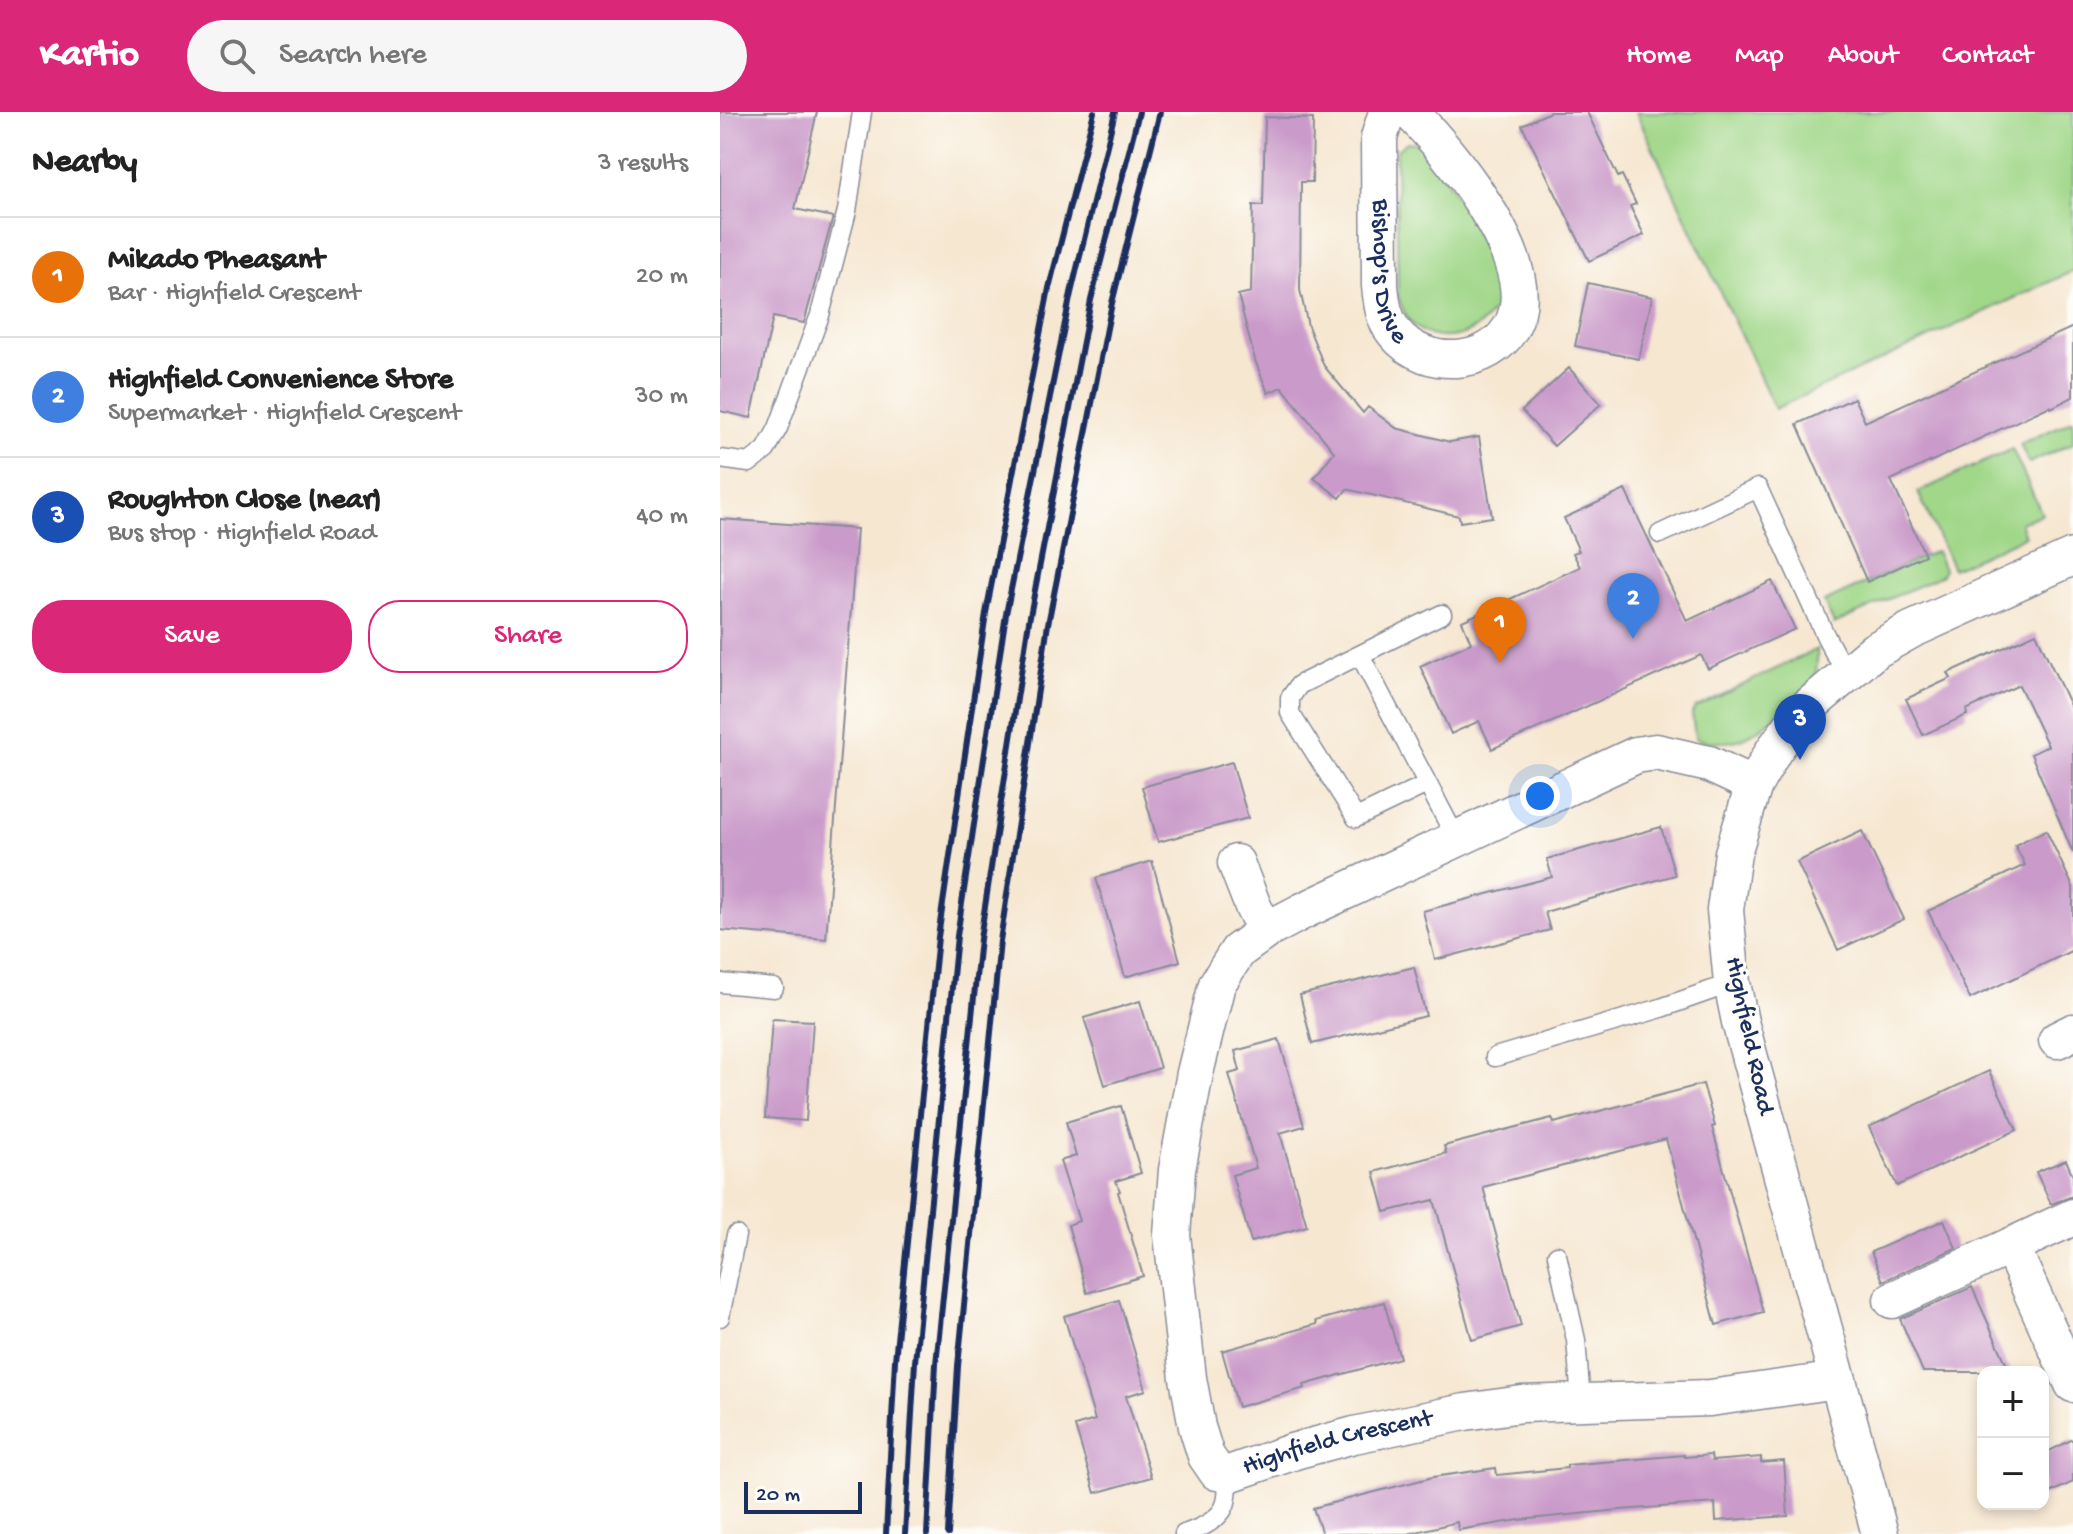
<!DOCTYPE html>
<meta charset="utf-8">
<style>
body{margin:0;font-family:"Gochi Hand",sans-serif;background:#f6f6f6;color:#222}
.controls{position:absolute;right:24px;bottom:24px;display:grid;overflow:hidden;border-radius:16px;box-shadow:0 4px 12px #0003}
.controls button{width:72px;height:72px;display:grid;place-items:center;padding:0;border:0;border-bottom:2px solid #e0e0e0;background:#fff;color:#222;font:40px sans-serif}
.scale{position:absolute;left:24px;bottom:20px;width:118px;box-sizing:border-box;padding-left:8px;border:4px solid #1b2f5e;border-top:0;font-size:22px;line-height:28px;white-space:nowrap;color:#1b2f5e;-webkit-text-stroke:6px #fdfcf7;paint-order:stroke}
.you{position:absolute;left:820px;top:684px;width:28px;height:28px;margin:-20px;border:6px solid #fff;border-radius:50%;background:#1a73e8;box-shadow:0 0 0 12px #1a73e833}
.badge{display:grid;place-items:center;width:52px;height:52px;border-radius:50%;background:#db2777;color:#fff;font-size:26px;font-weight:700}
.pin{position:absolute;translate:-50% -66px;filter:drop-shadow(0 2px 4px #0008)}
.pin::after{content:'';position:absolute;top:42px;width:28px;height:24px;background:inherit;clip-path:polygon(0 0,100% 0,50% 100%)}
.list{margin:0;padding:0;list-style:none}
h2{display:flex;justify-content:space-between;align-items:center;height:104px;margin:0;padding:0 32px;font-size:34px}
h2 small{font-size:26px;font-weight:400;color:#767676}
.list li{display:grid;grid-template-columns:52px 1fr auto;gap:24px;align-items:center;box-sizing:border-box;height:120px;padding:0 32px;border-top:2px solid #e0e0e0}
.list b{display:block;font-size:30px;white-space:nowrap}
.list p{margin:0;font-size:26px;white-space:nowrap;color:#767676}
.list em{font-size:26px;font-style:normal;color:#767676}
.actions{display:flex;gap:16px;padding:24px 32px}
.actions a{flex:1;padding:18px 0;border:2px solid #db2777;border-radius:32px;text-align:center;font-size:28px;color:#db2777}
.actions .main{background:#db2777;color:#fff}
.icon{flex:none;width:44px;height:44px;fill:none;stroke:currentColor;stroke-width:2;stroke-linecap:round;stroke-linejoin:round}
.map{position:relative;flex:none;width:1353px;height:1422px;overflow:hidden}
header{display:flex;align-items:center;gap:48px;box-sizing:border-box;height:112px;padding:0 40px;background:#db2777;color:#fff}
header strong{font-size:38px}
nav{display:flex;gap:44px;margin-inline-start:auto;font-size:28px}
.search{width:560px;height:72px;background:#f6f6f6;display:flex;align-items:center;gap:20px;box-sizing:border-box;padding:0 28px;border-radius:44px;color:#767676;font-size:30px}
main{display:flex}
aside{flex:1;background:#fff}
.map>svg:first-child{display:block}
.green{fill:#a0d789;stroke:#5e8374;stroke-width:2}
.building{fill:#ca9bca}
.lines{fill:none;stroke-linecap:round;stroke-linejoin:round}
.lane-casing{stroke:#888b98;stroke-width:21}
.street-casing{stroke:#888b98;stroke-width:39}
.lane{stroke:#fff;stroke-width:18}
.street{stroke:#fff;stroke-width:36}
.rail{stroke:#1b2f5e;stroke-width:6}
.labels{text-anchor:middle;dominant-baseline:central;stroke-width:6;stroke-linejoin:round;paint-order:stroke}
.street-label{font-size:26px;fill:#1b2f5e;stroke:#fdfcf7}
</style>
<header>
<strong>Kartio</strong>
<div class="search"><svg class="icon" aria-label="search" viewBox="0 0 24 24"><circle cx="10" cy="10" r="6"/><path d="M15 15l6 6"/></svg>Search here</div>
<nav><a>Home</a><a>Map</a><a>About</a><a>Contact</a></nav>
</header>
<main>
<aside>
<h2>Nearby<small>3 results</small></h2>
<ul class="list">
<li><span class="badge" style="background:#e8710a">1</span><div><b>Mikado Pheasant</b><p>Bar · Highfield Crescent</p></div><em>20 m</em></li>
<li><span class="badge" style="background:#3f7fe0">2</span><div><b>Highfield Convenience Store</b><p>Supermarket · Highfield Crescent</p></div><em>30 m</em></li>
<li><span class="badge" style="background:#1a4fb4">3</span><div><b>Roughton Close (near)</b><p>Bus stop · Highfield Road</p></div><em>40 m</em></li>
</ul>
<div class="actions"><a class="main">Save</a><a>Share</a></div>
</aside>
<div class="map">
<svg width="1353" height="1422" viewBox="0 0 1353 1422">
<rect width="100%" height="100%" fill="#fdfcf7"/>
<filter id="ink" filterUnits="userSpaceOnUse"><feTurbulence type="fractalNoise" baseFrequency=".0125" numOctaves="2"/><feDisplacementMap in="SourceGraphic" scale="16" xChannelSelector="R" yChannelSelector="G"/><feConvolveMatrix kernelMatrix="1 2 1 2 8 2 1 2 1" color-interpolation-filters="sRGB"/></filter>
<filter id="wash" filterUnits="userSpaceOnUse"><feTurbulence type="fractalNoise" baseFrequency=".006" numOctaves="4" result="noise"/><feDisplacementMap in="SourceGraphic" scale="32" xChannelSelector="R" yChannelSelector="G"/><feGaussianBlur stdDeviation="1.8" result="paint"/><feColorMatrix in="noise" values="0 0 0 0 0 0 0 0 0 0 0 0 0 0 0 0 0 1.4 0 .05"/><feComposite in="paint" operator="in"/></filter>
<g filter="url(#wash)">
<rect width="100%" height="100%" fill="#f6e7d1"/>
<path class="green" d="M916,0H1353V159L1055,297Z
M687,30L695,31L703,34C727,70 753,104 770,144C773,151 778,159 780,166C787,209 730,243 696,215C686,207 682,196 678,184L676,43L678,37Z
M1353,308V331L1309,351L1300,332Z
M1292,337L1322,402L1300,411L1305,424L1233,457L1198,380Z
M1216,439L1224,457L1222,463L1114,512L1104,490Z
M1097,537C1097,546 1098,555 1095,563C1088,581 1041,619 1023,626C1009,632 994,630 979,628L975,625L972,601L975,596Z"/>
<g id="blocks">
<path class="building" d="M0,0H97L75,97L113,105L84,211L53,205L31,306L0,299Z
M830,0H867L898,65L902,63L916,92L910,94L924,123L869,149L802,13Z
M545,5L593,7L592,70H581L580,178L588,214L604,254L643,301L648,295L676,316L730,330L759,325L772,405L740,410L739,404L627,377L620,386L594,366L614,340L562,275L548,281L535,248L518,183L531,180L533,93L543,94Z
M868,171L932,185L919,247L855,234Z
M1353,215V285L1331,296L1330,294L1171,368L1205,443L1147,470L1077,312L1134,286L1145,310Z
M849,256L881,292L834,334L802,299Z
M905,378L967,509L1052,469L1075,517L988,557L981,543L772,637L759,609L731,622L700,554L751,531L742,509L860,455L853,441L859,439L844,406Z
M0,407L137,417L106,827L0,818Z
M1316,521L1353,600V741L1311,642L1328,634L1299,573L1246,598L1247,603L1203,623L1186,587L1231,566L1228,561Z
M512,650L528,706L438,730L422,675Z
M941,715L955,763L825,800L830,818L715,848L703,799L832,765L827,747Z
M1326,718L1353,775V838L1250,887L1208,799L1305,753L1295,733Z
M1142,719L1184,807L1118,838L1077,750Z
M432,749L460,849L405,865L376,766Z
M694,855L706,904L592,932L580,883Z
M420,889L440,956L385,973L364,906Z
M52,907L93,909L86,1009L45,1006Z
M559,927L584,1014L560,1021L587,1114L531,1130L512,1063L536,1056L509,962L520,959L515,939Z
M1269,959L1297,1018L1177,1074L1149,1015Z
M983,972L995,1014L992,1015L1043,1200L996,1213L946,1027L763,1075L801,1214L752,1228L714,1088L665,1100L654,1060L726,1041L724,1034L832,1006L834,1011Z
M401,994L421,1061L396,1069L400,1079L398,1080L423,1164L367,1181L348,1113L359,1109L340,1049L356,1044L346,1010Z
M1346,1048L1353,1064V1084L1331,1092L1316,1060Z
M1224,1108L1236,1136L1163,1169L1151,1140Z
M1252,1175L1290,1260H1203L1180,1207Z
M399,1188L426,1278L406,1284L431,1365L375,1381L355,1314L375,1308L344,1204Z
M664,1190L680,1246L584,1273L585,1276L518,1295L502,1239L597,1212L596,1209Z
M1353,1327V1370L1323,1384V1342Z
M964,1343V1345L991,1343L992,1349L1041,1345V1351L1064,1349L1068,1404L996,1409L995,1391L899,1398L799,1408L738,1418L737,1410L688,1422H602L593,1396L713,1365L776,1356L777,1363L847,1356V1353Z"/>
</g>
</g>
<g filter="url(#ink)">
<use href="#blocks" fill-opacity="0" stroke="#888b98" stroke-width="2"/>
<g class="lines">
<g class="lane-casing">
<path id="lane" d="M0,347L29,351L46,338L58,316L100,203L127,99L142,0
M940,422L1038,376L1106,525L1116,544L1128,559
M640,543L736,726
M707,672L636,706L570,601V586L579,573L722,502
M0,871L54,876
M775,945L938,897L1012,871
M837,1143L856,1228L861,1289
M0,1205L16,1123
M464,1422C479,1417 502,1407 506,1390C508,1381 508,1371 509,1362"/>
</g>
<g class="street-casing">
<g id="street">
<path id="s1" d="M667,0L659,26L660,174C662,191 663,206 674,220C706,262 783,255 797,200C812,141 729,39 690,0"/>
<path id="s2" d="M1034,673L989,652L936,640L916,643L583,799L547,818L518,839L497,872L475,961L457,1058L452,1123L468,1266L477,1315L486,1344L497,1360L509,1362L575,1339L634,1323L745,1300L802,1292L990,1286L1118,1268"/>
<path d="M516,751L534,797L547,818"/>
<path d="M1337,928L1353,920"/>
<path d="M1291,1134L1353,1105"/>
<path d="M1172,1188L1291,1134L1353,1272"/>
<path d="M1160,1422L1020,910L1012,871L1005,798L1013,741L1034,673L1054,638L1082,600L1154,539L1191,518L1353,445"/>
</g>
</g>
<use href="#lane" class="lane"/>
<use href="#street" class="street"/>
<path class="rail" d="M166,1422L175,1248L218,825L266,501L329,176L374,0
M185,1422L195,1250L237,824L286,502L351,181L395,0
M207,1422L216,1252L260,827L309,509L371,188L419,0
M228,1422L238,1254L280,829L328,512L392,191L440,0"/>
</g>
</g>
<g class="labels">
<g class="street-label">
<text stroke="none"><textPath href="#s1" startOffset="162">Bishop's Drive</textPath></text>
<text transform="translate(1028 924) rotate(78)">Highfield Road</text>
<text stroke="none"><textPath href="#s2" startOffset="1232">Highfield Crescent</textPath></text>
</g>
</g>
</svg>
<div class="controls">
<button>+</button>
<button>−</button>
</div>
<div class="scale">20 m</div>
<div class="you"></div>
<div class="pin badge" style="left:780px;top:551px;background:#e8710a">1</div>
<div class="pin badge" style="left:913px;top:527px;background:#3f7fe0">2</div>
<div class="pin badge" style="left:1080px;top:648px;background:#1a4fb4">3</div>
</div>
</main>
